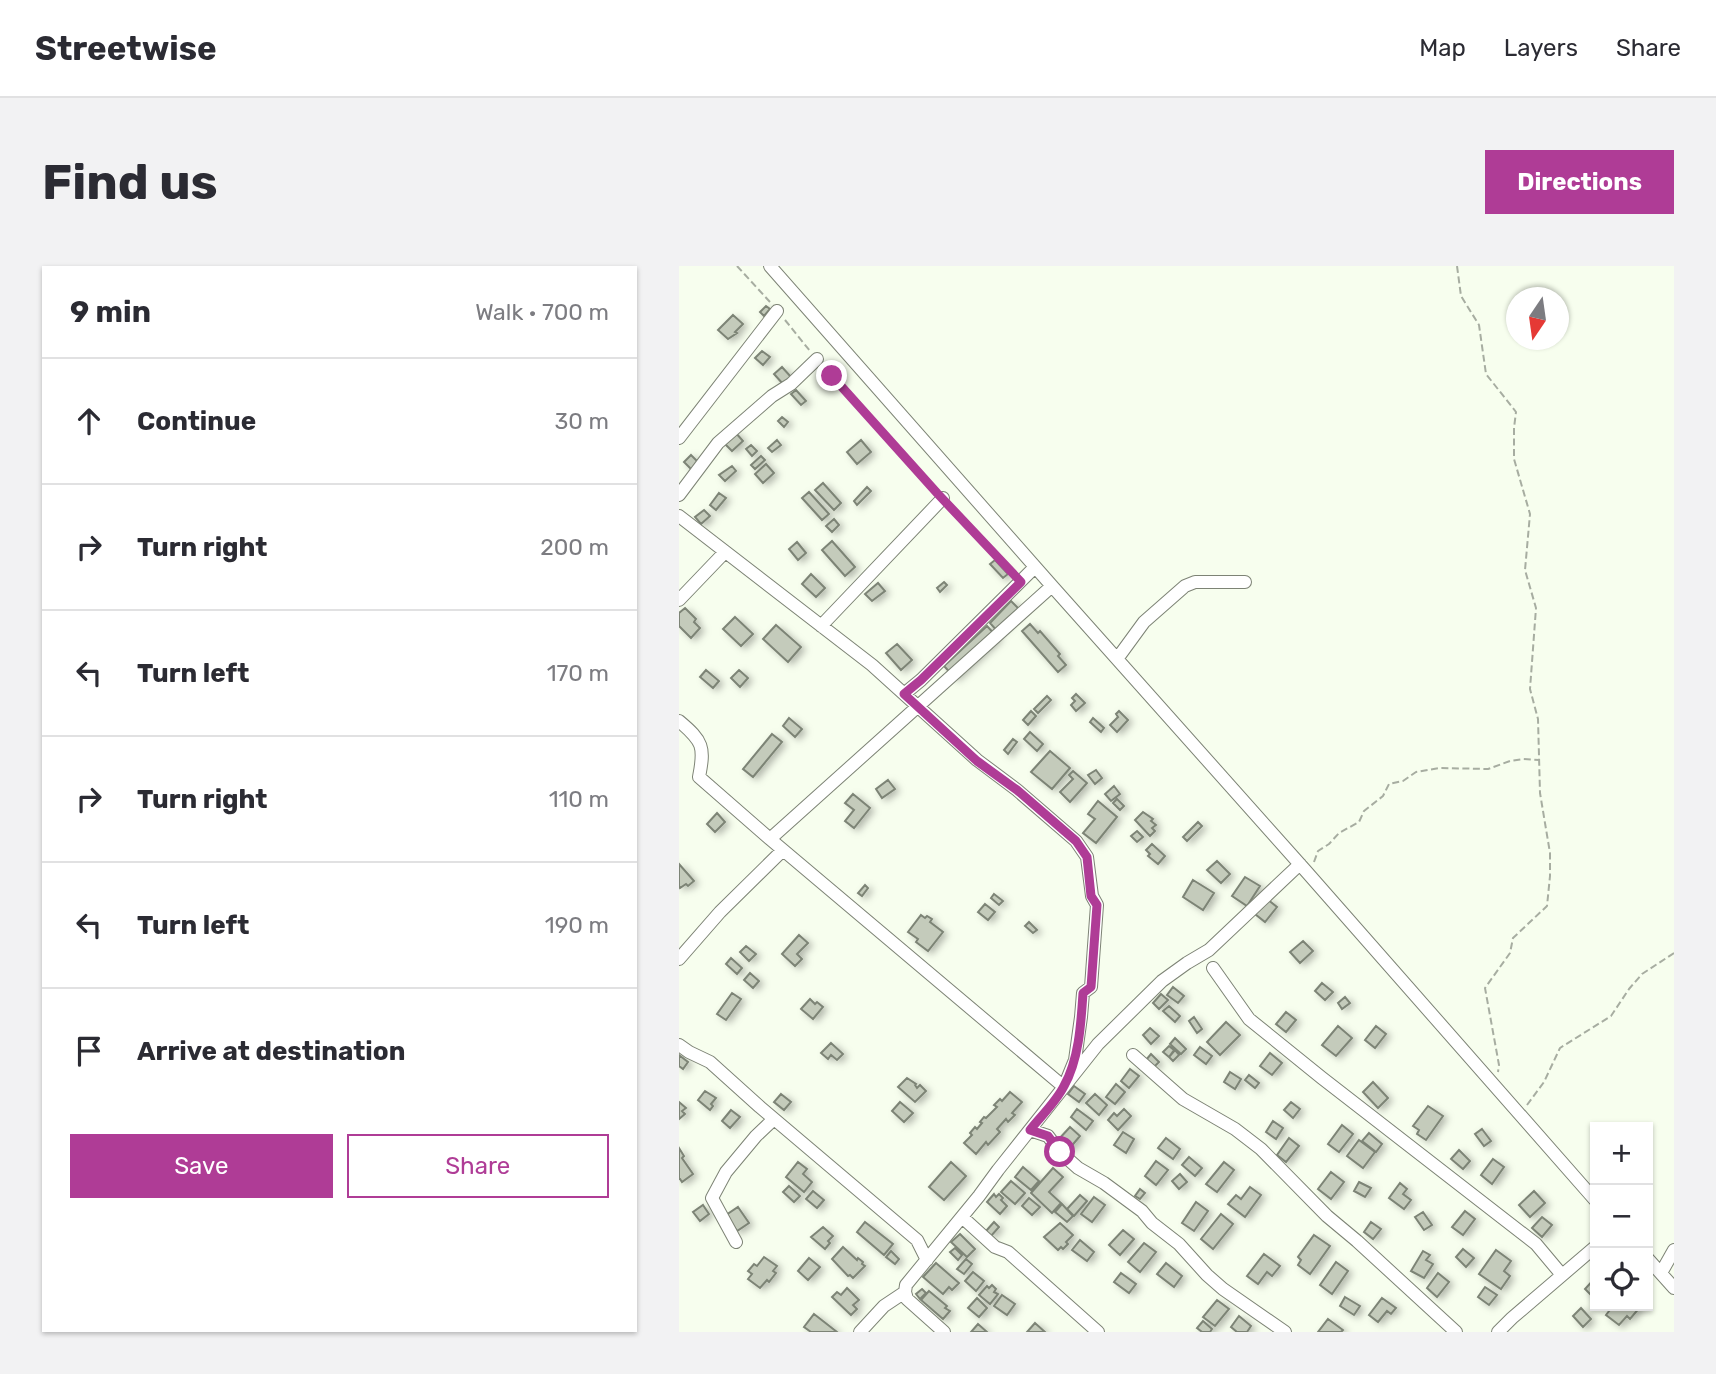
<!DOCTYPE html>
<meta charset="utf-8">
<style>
body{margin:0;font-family:Rubik,sans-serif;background:#f2f2f3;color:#2b2b33}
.controls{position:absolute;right:21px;bottom:21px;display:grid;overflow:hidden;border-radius:0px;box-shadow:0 2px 5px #0004}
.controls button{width:63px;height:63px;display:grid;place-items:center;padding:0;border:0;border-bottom:2px solid #e1e1e2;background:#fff;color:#2b2b33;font:35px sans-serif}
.compass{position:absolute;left:827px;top:21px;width:63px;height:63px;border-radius:50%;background:#fff;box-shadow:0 2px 5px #0004;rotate:193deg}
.stop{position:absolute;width:21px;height:21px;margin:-16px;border:5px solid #af3c96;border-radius:50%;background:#fff}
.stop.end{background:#af3c96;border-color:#fff;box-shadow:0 2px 7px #0008}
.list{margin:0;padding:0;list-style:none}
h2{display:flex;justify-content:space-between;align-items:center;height:91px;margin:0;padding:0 28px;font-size:30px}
h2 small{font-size:23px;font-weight:400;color:#7c7c81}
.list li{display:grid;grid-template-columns:46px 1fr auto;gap:21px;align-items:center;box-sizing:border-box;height:126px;padding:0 28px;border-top:2px solid #e1e1e2}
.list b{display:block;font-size:26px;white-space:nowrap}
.list em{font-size:23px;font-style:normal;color:#7c7c81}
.actions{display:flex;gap:14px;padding:21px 28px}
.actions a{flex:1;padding:16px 0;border:2px solid #af3c96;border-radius:0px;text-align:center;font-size:24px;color:#af3c96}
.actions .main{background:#af3c96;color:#fff}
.icon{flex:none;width:38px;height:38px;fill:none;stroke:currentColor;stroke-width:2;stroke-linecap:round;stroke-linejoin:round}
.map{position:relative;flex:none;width:995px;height:1066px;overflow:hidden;border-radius:0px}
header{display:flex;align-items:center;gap:42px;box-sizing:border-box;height:98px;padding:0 35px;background:#fff;border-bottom:2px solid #e1e1e2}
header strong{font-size:33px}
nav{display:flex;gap:38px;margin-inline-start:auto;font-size:24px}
.intro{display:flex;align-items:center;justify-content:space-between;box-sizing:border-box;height:168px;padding:0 42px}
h1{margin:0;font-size:49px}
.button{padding:18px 32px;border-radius:0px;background:#af3c96;color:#fff;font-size:24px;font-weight:700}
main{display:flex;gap:42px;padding:0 42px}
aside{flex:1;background:#fff;border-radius:0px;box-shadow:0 2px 5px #0004}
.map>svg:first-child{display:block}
.building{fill:#c4cbbb;stroke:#7d8476;stroke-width:2;filter:url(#shadow)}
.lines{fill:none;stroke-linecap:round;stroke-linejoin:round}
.street-casing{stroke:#7d8375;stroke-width:14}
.path{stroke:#a7ada1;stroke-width:2;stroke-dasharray:7 3.5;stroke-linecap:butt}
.street{stroke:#fff;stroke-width:12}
.route{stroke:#af3c96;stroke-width:9}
</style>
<header>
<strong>Streetwise</strong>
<nav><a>Map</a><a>Layers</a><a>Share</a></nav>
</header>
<div class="intro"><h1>Find us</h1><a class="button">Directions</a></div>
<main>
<aside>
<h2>9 min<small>Walk · 700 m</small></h2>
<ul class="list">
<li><svg class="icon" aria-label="ahead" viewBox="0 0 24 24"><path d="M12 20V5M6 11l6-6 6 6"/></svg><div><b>Continue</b></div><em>30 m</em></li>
<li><svg class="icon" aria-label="right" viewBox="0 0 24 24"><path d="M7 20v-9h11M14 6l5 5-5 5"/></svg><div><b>Turn right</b></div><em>200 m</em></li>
<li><svg class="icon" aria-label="left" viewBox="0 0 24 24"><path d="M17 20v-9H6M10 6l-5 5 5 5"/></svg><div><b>Turn left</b></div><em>170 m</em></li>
<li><svg class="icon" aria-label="right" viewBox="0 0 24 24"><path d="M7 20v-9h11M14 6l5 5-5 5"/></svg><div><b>Turn right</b></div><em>110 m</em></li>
<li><svg class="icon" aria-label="left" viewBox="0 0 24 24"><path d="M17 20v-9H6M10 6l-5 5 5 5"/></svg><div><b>Turn left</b></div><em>190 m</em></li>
<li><svg class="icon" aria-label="arrive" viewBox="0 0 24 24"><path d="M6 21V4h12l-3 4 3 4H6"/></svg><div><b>Arrive at destination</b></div></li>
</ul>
<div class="actions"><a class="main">Save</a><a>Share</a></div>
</aside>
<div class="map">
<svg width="995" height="1066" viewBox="0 0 995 1066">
<defs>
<filter id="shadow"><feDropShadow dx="4" dy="2.5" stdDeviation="3.5" flood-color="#0004"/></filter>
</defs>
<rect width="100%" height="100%" fill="#f7feee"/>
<path class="building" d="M87,40L91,43L85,50L81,46Z
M54,49L64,58L56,66L58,67L49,73L39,64Z
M83,85L91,91L84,99L76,92Z
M103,101L112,111L104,118L95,108Z
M117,124L127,135L122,139L112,128Z
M103,151L109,156L105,161L99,155Z
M56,166L64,175L53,185L45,177Z
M98,174L102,179L93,186L89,182Z
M182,174L192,186L178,198L168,186Z
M72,179L78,185L73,190L67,183Z
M12,189L20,197L13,204L5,196Z
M82,190L86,194L76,203L72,199Z
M87,198L95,207L84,217L76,208Z
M53,200L57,205L46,215L40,209Z
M144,217L162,237L155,244L136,224Z
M188,221L192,225L178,239L175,235Z
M130,226L150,248L143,254L123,232Z
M40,227L47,232L37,244L31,239Z
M25,244L31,250L22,258L16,251Z
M155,253L160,259L153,266L147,260Z
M153,275L176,301L166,310L143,284Z
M118,276L127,287L119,294L110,283Z
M316,294L329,308L324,312L311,298Z
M132,308L146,322L137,331L123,318Z
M265,316L268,319L261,326L258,322Z
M199,317L206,325L193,335L186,328Z
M332,335L341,344L319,366L311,357Z
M6,342L17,353L15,356L21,362L12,372L0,360V347Z
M56,351L74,368L62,380L44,363Z
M351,358L359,367L361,365L381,388L379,390L387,399L379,406L343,365Z
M97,359L122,381L109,396L84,373Z
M308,360L319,372L276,412L265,400Z
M218,378L233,394L222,404L207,387Z
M27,404L40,415L34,422L21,411Z
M60,404L69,412L61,421L52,412Z
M397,428L406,437L397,445L392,439L396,435L393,432Z
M368,430L372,434L359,447L355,443Z
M352,445L357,450L349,459L344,454Z
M440,445L449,454L438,466L431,459L439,451L437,448Z
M110,452L123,463L116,471L104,460Z
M414,452L425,462L422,466L411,456Z
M351,466L364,478L358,485L345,473Z
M93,468L103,476L74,511L64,503Z
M334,473L338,476L329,488L325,484Z
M371,485L391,502L373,523L352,506Z
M417,504L423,512L416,518L409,509Z
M394,505L408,517L391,536L381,526L394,513L390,509Z
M209,514L216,523L203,532L197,523Z
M435,520L441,528L432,535L426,528Z
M174,528L191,542L175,562L166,555L175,544L166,537Z
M438,533L445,540L441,544L434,537Z
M419,535L438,551L417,577L404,567L416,553L409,548Z
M464,546L474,553L472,555L477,559L473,562L476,565L471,570L456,554Z
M38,547L46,556L36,566L28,558Z
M519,556L523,560L508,575L504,571Z
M458,565L464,571L458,576L452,570Z
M473,578L486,590L479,598L469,590L471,588L467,584Z
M538,595L551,608L542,617L528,604Z
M0,598L15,615L9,620L7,618L1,622L0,620Z
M566,611L581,620L568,640L553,630Z
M514,614L535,627L524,644L504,631Z
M186,619L189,622L183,630L179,627Z
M315,628L324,635L320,639L312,632Z
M588,633L598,641L586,656L576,648Z
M306,638L316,646L309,654L299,646Z
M242,649L246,652L248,650L253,653L251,656L264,666L249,685L237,676L239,673L229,666Z
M350,656L358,664L354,667L346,660Z
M120,669L129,677L118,688L123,693L116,700L103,688Z
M624,675L634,685L621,697L611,686Z
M67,680L77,688L70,695L61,686Z
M52,692L63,702L58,708L47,698Z
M71,707L80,715L74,722L65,714Z
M643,717L654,726L646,734L636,725Z
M494,721L505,730L499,737L488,729Z
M53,727L62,733L47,754L38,748Z
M482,728L489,734L480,743L474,737Z
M666,731L671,737L663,743L659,737Z
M131,733L136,738L138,736L144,741L134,753L122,743Z
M490,740L501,750L496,756L484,745Z
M607,746L617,754L607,766L597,758Z
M515,751L523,763L518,767L510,755Z
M547,756L561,769L541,789L528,776Z
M659,760L673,772L657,790L643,779Z
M697,760L707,768L696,782L686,774Z
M471,762L480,770L472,778L464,769Z
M496,772L507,783L502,788L491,778Z
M152,777L164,788L158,794L152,789L149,793L142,787Z
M490,780L495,784L490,791L484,786Z
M521,781L533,790L527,798L515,789Z
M496,784L500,789L494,795L490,791Z
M591,787L603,797L593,809L581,800Z
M472,788L480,796L475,801L467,794Z
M0,789L9,796L4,803L0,800Z
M451,803L460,810L450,822L442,815Z
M551,806L562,813L556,823L545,816Z
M570,809L580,817L576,822L566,814Z
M228,812L237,818L236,819L238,822L241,819L247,825L236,836L219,821Z
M694,816L709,832L699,842L684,826Z
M437,818L446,826L436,838L427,831Z
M395,820L406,828L400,836L389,828Z
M26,825L37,832L32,838L34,840L31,844L19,834Z
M331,826L343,836L333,847L336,849L329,856L327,853L318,863L321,866L309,879L307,876L297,888L285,877L293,869L291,867L296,861L298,863L303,857L301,856L305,851L307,852L318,841L315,839L321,833L323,835Z
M102,828L112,836L105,844L95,836Z
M416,828L428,839L420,849L407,837Z
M0,836L7,842L3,845L6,848L0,853Z
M221,836L234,847L225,856L213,845Z
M612,836L621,843L614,852L605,844Z
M749,840L764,850L747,874L738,868L740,864L734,860Z
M398,843L414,855L407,864L392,851Z
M445,843L452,850L439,864L429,854L435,847L438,850Z
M52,844L61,851L51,862L43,855Z
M594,855L604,862L597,873L587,866Z
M663,859L674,868L660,886L649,878Z
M391,861L401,870L390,883L379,874Z
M803,863L812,875L805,880L796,868Z
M444,866L455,873L447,887L435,879Z
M690,867L703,878L697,886L683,875Z
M487,872L501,883L494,893L479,882Z
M610,872L620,880L607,896L598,889Z
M680,874L696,886L684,902L668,890Z
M0,882L5,890L3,892L14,908L3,916L1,913H0Z
M780,884L791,895L784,903L772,893Z
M510,891L523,902L516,910L503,899Z
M814,893L825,901L813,918L802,909Z
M477,895L489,904L477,919L466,910Z
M119,896L128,903L124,908L133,916L125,926L107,911Z
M272,896L287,910L265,934L250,921Z
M545,896L555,904L538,926L527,918Z
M344,901L360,915L352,924L336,911Z
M374,902L384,911L370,926L382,937L373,947L352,927Z
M652,906L665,916L652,933L639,923Z
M501,908L508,916L500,923L493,915Z
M332,915L346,927L336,938L322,926Z
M680,916L692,922L686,931L675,925Z
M721,917L728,923L724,928L732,934L725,943L710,932Z
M110,920L121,930L115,936L104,926Z
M571,921L582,929L566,951L549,938L557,929L562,933Z
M461,923L466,927L461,933L456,930Z
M134,925L145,934L138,942L127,933Z
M855,925L866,937L851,951L840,939Z
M315,928L317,931L320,928L324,932L322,934L328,940L321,948L308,936Z
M401,929L408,935L395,950L388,943Z
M415,931L426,939L413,956L402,948Z
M350,932L361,941L353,949L343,940Z
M517,936L529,945L515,965L503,957Z
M383,938L394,950L388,956L376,946Z
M24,939L30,948L21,955L14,946Z
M59,941L70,957L58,965L47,949Z
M786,945L796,953L784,969L773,961Z
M744,946L753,959L745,964L736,951Z
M542,948L554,958L534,983L522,973Z
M863,951L873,959L863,971L853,962Z
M186,956L214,978L205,989L178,966Z
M315,956L320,961L312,970L307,965Z
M692,956L702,963L694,973L685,966Z
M381,957L394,969L387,976L389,978L384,983L382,981L379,984L365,971Z
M144,961L154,970L149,975L151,977L146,983L132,971Z
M444,964L455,973L441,989L430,979Z
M281,968L296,983L288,991L272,976Z
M635,969L651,980L631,1008L619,999L622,994L619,991Z
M401,974L415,986L408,995L393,984Z
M465,977L477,986L461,1006L449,996Z
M164,981L178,994L179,992L184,996L183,998L186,1000L174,1012L171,1009L169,1010L153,993Z
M276,982L283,989L279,994L271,986Z
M784,983L795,992L787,1001L777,991Z
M817,984L832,995L825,1005L831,1010L822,1023L800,1008Z
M212,985L220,993L216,998L207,991Z
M744,985L751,989L747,994L754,998L745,1012L732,1005Z
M585,988L601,1000L593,1010L588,1006L579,1018L568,1010Z
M85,991L98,1000L94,1005L97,1007L90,1016L88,1014L81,1022L69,1013L73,1008L69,1005L75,998L78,1000Z
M130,992L141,1001L129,1014L119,1005Z
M287,993L293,998L285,1008L278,1003Z
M657,996L669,1005L653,1028L641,1019Z
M257,997L280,1017L273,1024L270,1021L264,1028L244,1011Z
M487,997L503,1010L495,1021L478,1008Z
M294,1006L305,1015L297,1025L286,1015Z
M442,1007L457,1018L450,1027L435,1016Z
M759,1007L770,1016L758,1031L748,1022Z
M916,1012V1033L906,1023Z
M313,1019L317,1023L315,1026L319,1028L311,1038L300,1029L308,1020L310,1022Z
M806,1021L818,1029L810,1039L799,1031Z
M168,1022L180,1034L174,1039L178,1043L172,1049L153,1031L158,1026L162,1029Z
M243,1023L247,1027L241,1033L237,1028Z
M250,1025L268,1040L266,1042L271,1045L264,1053L242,1034Z
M323,1029L336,1038L328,1049L315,1040Z
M666,1031L681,1040L675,1049L661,1040Z
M298,1032L308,1042L300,1051L289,1042Z
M703,1032L717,1042L712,1048L708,1045L699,1056L690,1049Z
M538,1034L550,1043L536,1060L524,1051Z
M934,1040H962L951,1053L948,1050L940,1059L927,1049Z
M902,1042L912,1053L904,1061L894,1050Z
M135,1048L158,1066H132L125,1061Z
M560,1050L572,1060L568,1066H558L552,1061Z
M649,1053L664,1064L662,1066H639Z
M524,1055L533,1063L531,1066H523L518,1062Z
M356,1057L366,1066H348Z
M299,1058L308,1066H292Z"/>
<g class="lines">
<g class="street-casing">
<path id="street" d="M91,0L373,320L626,604L916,934
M0,172L98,45
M0,229L39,177L93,130L112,118L138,93
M0,250L193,399L298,494L338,524L397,575L408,591L413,630L418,639L412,721L404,727L402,751L396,794L385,821L91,573L373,320
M0,334L46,286
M142,360L264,232
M438,393L465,356L506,320L516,316H566
M225,428L242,414L356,301
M0,455C24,475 26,481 20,511L91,573
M0,693L41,646L104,584
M534,702L570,753L643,812L857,978L883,1009
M0,779L10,786L31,796L81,841L238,974L248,994
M454,789L504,833L556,863L582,883L648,950L678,975L777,1066
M351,864L369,870L381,886L399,902L425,917L463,945L473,957L500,978L528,1009L544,1023L606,1066
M283,951L316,981L329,986L419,1066
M57,976L33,932L47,906L77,870L95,853
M969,993L995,1022
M982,1007L995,984
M181,1066L205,1040L226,1026
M265,1066L228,1033L226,1026L227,1019L300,930L319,904L419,778L483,715L508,697L530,684L621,598
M819,1066L833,1052L916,981"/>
</g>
<path class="path" d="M58,0L91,36
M778,0L782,30L800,59L807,108L837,146L835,162V193L851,248L846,304L857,342L851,423L859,453L861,527L871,587V610L868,640L834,672L831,687L806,722L820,799L819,806
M106,54L131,85
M146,102L255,223
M271,240L334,307
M635,596L639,585L650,578L660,567L680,556L685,545L704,530L710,518L724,515L737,506L760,502L809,503L831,495L844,493L860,494
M848,839L865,816L881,782L932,750L950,723L963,708L995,687"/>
<use href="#street" class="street"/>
</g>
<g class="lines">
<path class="route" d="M153,110L258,227L342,316L242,414L225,428L298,495L338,524L397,575L408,591L412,630L418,639L412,721L404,727C402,758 400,793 385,820C377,836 362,850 351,864L369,870L381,886"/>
</g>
</svg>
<div class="controls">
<button>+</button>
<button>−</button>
<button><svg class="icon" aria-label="locate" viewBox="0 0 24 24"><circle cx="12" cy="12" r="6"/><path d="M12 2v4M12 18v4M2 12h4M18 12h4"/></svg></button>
</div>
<svg class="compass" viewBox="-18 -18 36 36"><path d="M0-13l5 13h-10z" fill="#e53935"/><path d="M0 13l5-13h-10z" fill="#7c7c81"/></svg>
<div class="stop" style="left:381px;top:886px"></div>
<div class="stop end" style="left:153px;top:110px"></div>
</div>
</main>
